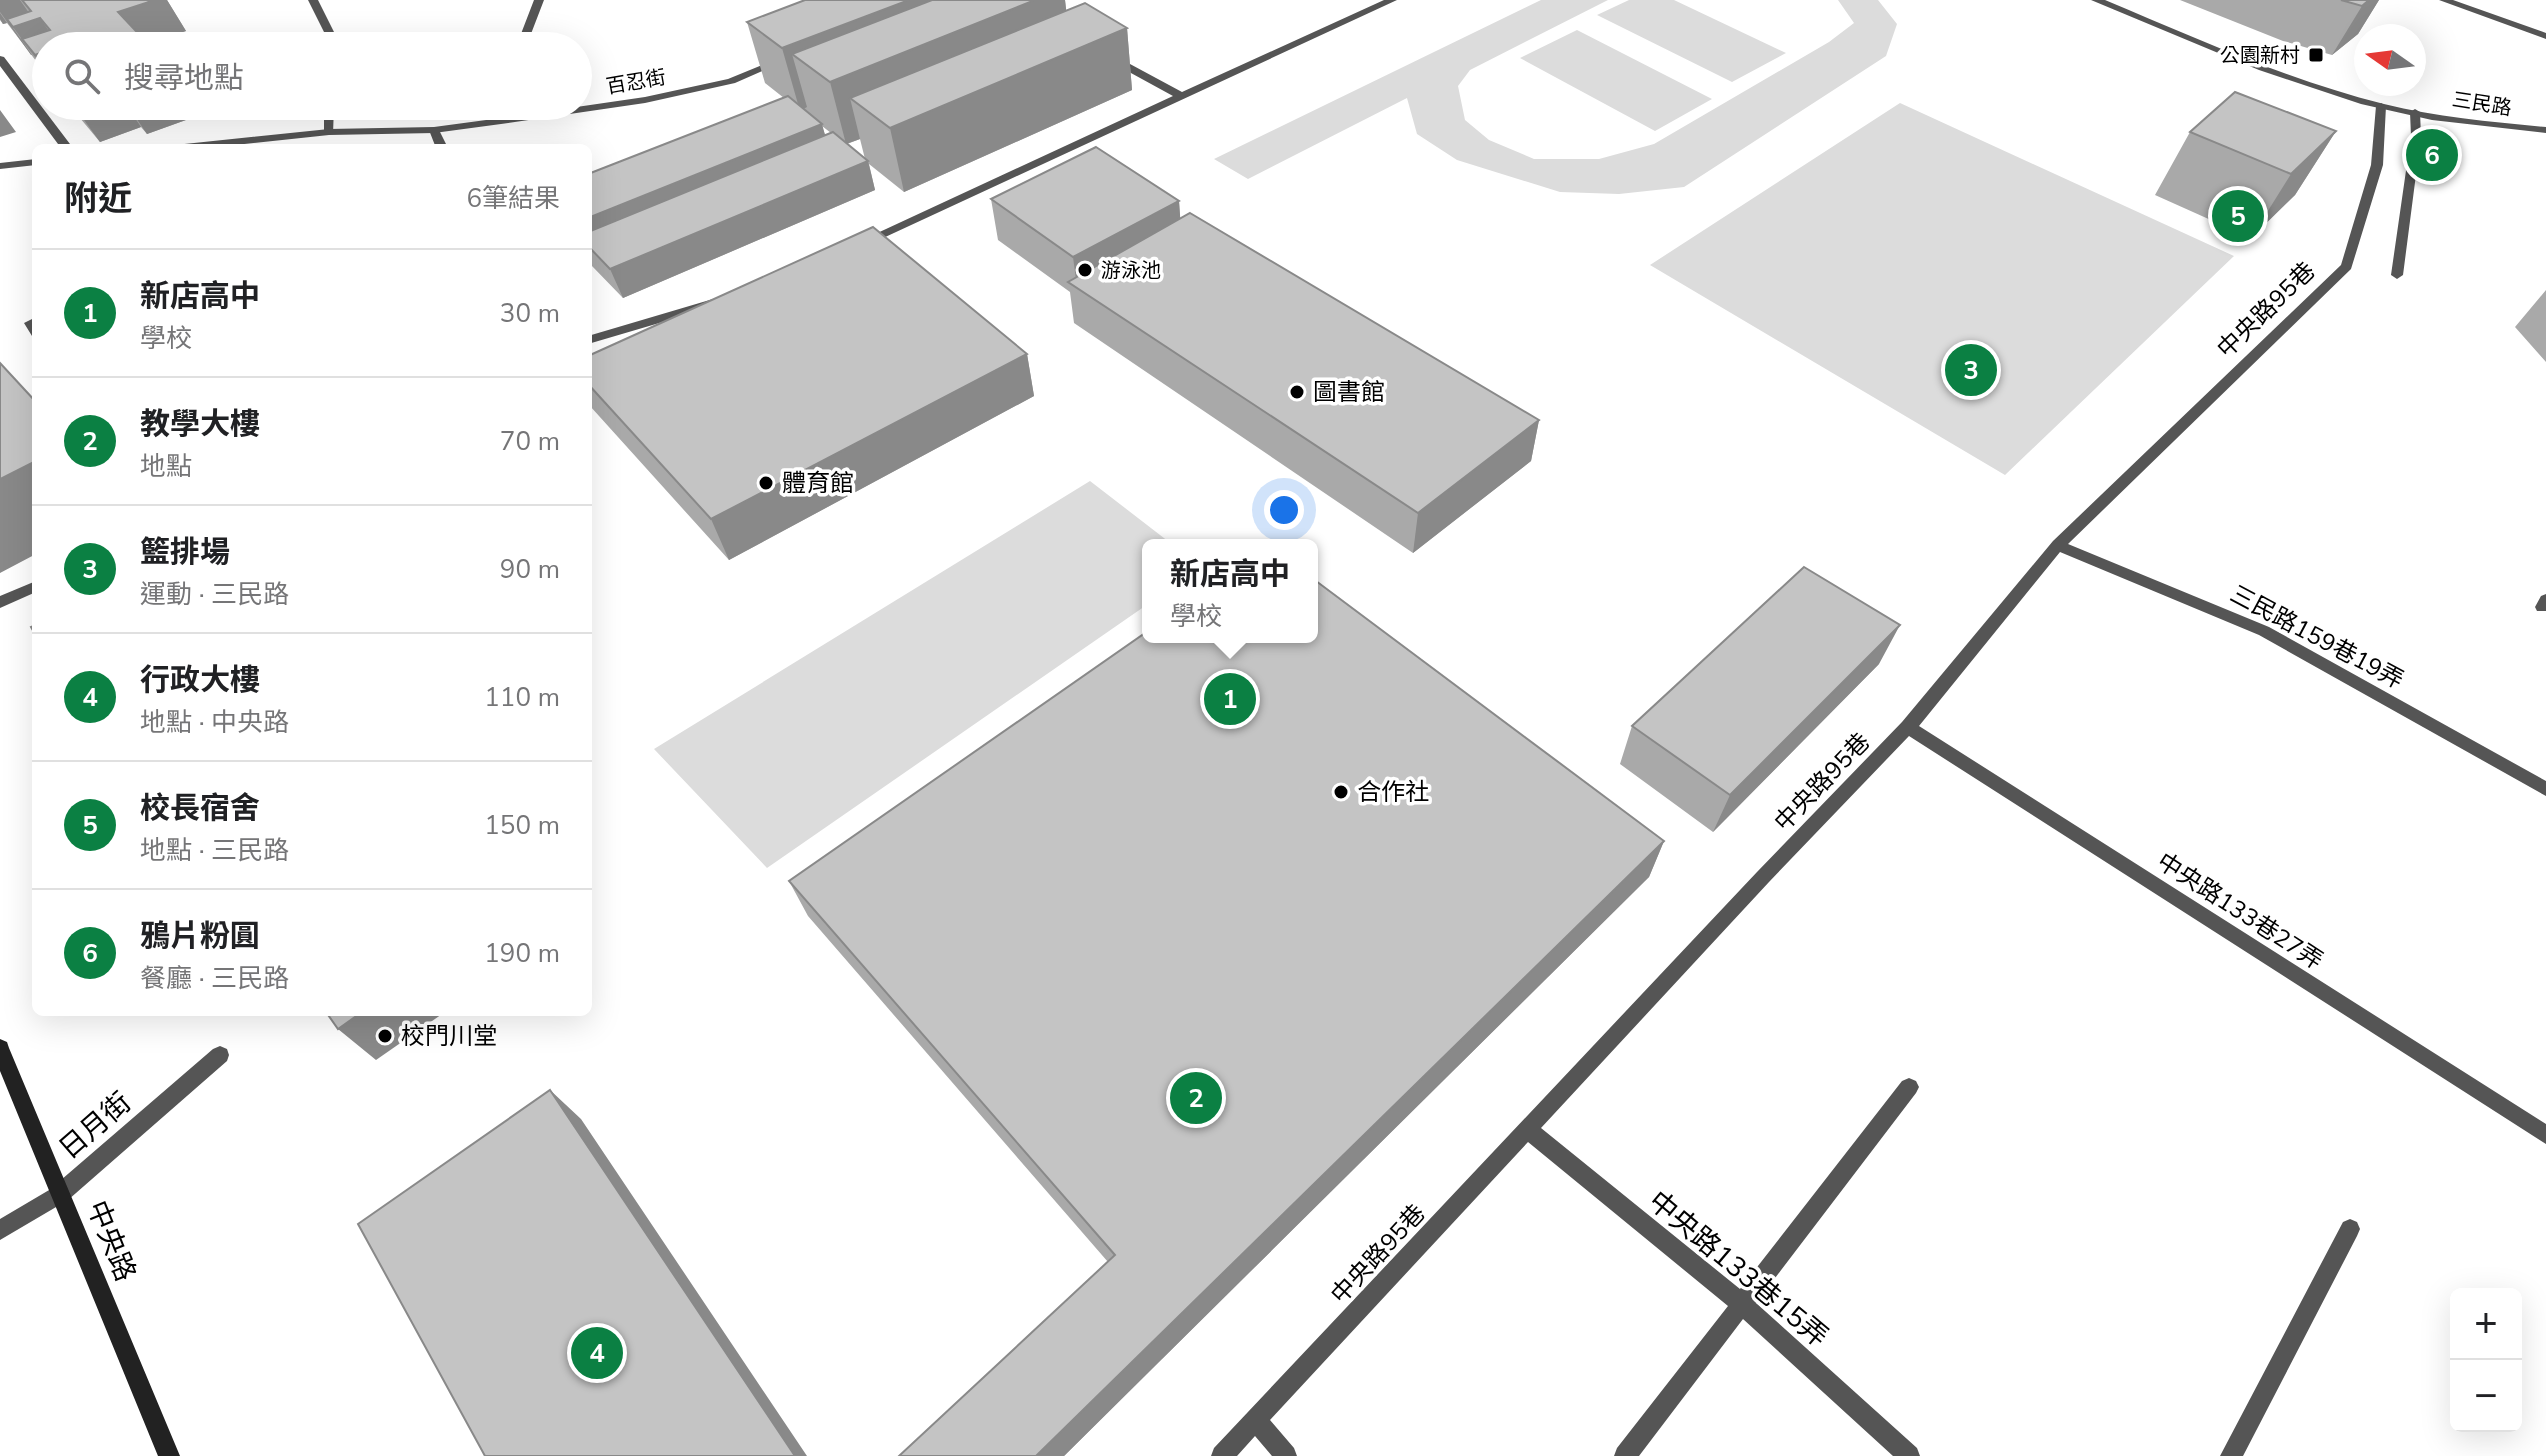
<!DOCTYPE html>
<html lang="zh-TW">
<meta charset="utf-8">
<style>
body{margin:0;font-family:"Nunito Sans","Noto Sans TC",sans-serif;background:#f6f6f6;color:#202124}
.controls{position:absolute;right:24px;bottom:24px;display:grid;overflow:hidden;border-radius:12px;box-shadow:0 8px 32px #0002}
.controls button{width:72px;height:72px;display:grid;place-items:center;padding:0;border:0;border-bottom:2px solid #e0e0e0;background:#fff;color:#202124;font:40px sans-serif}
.compass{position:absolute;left:2354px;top:24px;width:72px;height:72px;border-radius:50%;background:#fff;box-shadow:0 8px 32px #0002;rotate:284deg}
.you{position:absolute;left:1284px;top:510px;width:28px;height:28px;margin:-20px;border:6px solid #fff;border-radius:50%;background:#1a73e8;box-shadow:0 0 0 12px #1a73e833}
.badge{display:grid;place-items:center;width:52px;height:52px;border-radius:50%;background:#0b8043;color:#fff;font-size:26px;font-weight:700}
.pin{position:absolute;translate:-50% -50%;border:4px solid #fff;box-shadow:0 2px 8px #0006}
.popup{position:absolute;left:1142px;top:539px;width:176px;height:104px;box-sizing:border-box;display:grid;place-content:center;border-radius:12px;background:#fff;filter:drop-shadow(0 2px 6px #0005);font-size:26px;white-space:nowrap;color:#757577}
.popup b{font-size:30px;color:#202124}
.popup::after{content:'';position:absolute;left:50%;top:100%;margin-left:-16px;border:16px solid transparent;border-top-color:#fff}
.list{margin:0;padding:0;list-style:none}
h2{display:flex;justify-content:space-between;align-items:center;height:104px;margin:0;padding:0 32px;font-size:34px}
h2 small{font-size:26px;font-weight:400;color:#757577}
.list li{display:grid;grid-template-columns:52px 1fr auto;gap:24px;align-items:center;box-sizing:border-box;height:128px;padding:0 32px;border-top:2px solid #e0e0e0}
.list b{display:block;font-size:30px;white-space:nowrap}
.list p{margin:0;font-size:26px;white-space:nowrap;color:#757577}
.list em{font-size:26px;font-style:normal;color:#757577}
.icon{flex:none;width:44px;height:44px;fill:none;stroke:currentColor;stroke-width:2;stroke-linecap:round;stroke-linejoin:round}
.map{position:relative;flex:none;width:2546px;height:1456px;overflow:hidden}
.search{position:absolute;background:#fff;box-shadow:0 8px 32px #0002;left:32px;top:32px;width:560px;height:88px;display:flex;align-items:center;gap:20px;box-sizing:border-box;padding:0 28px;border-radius:44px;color:#757577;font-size:30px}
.panel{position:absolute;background:#fff;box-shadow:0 8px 32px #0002;left:32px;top:144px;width:560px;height:872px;border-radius:12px}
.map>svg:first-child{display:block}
.green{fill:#dcdcdc}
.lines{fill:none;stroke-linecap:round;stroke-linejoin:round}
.lane{fill:#555;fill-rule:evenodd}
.street{fill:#555;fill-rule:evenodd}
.secondary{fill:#222;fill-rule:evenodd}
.wall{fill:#a9a9a9;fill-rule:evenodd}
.shaded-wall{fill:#898989}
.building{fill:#c4c4c4;stroke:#898989;stroke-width:2}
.poi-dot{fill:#000;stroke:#fff;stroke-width:3}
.labels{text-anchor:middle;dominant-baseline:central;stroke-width:7;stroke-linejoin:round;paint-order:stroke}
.far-poi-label{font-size:20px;fill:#000;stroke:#fff;text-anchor:end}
.far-street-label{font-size:20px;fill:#000;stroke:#fff}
.street-label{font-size:24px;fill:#000;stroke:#fff}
.poi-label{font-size:24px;fill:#000;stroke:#fff;text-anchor:start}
.near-street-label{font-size:28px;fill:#000;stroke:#fff}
</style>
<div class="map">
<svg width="2546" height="1456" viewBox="0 0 2546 1456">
<rect width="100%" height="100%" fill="#fff"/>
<path class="green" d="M1541,0H1608L1470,70L1458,86L1465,120L1489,140L1534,159H1599L1654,144L1829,42L1854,23L1838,0H1878L1897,24L1886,56L1684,187L1619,194L1560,192L1457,160L1417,134L1407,98L1248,179L1214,159Z
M1629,0H1674L1786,53L1732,82L1597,15Z
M1577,30L1712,99L1655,131L1520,58Z
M1900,103L2234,256L2005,475L1650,265Z
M1090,481L1173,545H1148V604L767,868L654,749Z"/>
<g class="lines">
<path class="lane" d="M308,0H318L335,34V46H325V34Z
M534,0H544L529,39L532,46H522L519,39Z
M1384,0H1397L868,245H860L858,242L1173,96L1109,61V57H1117L1182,92Z
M2439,0H2453L2546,33V39Z
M0,56L4,57L73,148H61L0,66Z
M2381,103L2386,106L2383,165L2351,269L2068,544L2269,627L2546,781V796L2259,635L2060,552L1919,726L2546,1124V1144L1909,736L1769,882L1541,1128L1740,1289L1902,1081L1909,1078L1916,1081L1919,1087L1916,1093L1756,1303L1917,1448L1920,1456H1893L1743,1319L1639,1456H1614L1617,1448L1728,1306L1528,1142L1270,1420L1294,1448L1297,1456H1272L1255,1436L1237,1456H1211L1214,1448L1757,872L1902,722L2053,541L2341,265L2371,165L2376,106Z
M324,106H334L333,134L324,132Z
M2415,109L2420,112L2421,136L2403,275L2397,279L2391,275L2411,136L2410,112Z
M434,127L439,130L448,148H436L429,130Z
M713,299L717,300V306L588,344V336Z
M36,317V337L32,336L24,323Z
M36,581V592L0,608V596Z
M2546,594V611H2537L2535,607L2541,596Z
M220,1046L227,1049L229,1055L227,1061L68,1200L61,1203L54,1200L51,1193L54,1186L213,1049Z
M2350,1219L2357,1222L2360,1229L2357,1236L2243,1456H2220L2343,1222Z"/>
<path class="street" d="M2091,0H2105C2196,38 2287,80 2384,104C2437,117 2492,122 2546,127V133L2432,120L2361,104L2259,70Z
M774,60L783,62L735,83L645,103L501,124L434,133L329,135L207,148H169L175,145L329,129L434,127L501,118L645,97L728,79Z
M36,159V165L0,169V163Z
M61,1183L68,1186L71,1193L68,1200L0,1240V1219Z"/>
<path class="secondary" d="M0,1039L7,1042L9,1048L180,1456H158L0,1071Z"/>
</g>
<path class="wall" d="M0,0H167L186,31L171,36L177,46H46V74L7,23L3,24L0,20Z
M805,0H1065L1066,10L1127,28L1132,90L904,192L869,164L875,190L623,298L591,265L588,257V174L784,98L765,83L747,22ZM822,126L831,133L825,135ZM860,139L865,159L847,144Z
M2180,0H2379L2358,34L2332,55L2283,41Z
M70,106H191L197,116L147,134L141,127L100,142Z
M2336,131L2295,195L2251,238L2155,195L2190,132Z
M991,199L1179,201L1180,218L1539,420L1531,461L1413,553L1074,323L1070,292L998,240Z
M2546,290V362L2515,327Z
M1027,354L1034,396L729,560L590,406L588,401V356Z
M1879,664L1713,832L1620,764L1632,726Z
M1664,841L1649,877L1064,1456H899L1108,1262L808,916L789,881Z"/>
<path class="shaded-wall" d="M0,0H20L34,20L40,18L59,46H46V71L22,39L46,73L13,27L9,22L32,55H31L0,12Z
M143,0H167L186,31L171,36L177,46H141L118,12Z
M909,0H1065L1071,50L850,98L860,139L846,144L830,82L792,54L807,107L800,111L782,48Z
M2369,0H2379L2358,34L2332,55L2362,6Z
M0,13L7,23L3,24L0,19Z
M1127,28L1132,90L904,192L890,128Z
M74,106H127L141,127L100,142Z
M128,106H191L197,116L147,134Z
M0,110L16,132L0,137Z
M822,124L830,153L588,246V218Z
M2336,131L2295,195L2251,238L2291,174Z
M868,161L875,190L623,298L610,269Z
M1179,201L1182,242L1077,287L1073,257Z
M1027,354L1034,396L729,560L711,519Z
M1539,420L1531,461L1413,553L1418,513Z
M36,461V554L0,573V479Z
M1900,625L1879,664L1713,832L1730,795Z
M1664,841L1649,877L1064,1456H1036Z
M362,1012H445L376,1060L338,1029Z
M550,1090L581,1119L807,1456H795Z"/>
<path class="building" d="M22,0H148L149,2L118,12L150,46H71L69,44L62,46H46V51L35,55L22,39L50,30L40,18L13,27L7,19L31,11Z
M805,0H909L782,48L747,22Z
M932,0H1035L830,82L792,54Z
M2341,0H2369L2362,6Z
M1085,3L1127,28L890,128L850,98Z
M2235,92L2336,131L2291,174L2190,132Z
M788,96L822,124L588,218V174Z
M833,132L868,161L610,269L588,246V232Z
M1096,147L1179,201L1073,257L991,199Z
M1190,213L1539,420L1418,513L1068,282Z
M873,227L1027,354L711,519L588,384V356Z
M0,363L36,402V461L0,479Z
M1804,567L1900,625L1730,795L1632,726Z
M1312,578L1664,841L1036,1456H899L1115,1255L789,881L1148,631V637H1312Z
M36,625V636L31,627Z
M326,1012H362L338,1029Z
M550,1090L795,1456H485L358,1224Z"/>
<g class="poi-dot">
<rect x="2308" y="47" width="16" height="16" rx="4"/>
<circle cx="1085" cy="270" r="8"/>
<circle cx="1297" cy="392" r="8"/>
<circle cx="766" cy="483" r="8"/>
<circle cx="1341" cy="792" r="8"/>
<circle cx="385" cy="1036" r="8"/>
</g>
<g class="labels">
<g class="far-poi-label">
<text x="2300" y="55">公園新村</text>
<text x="1101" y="270" text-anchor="start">游泳池</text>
</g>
<g class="far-street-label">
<text transform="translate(636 82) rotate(-10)">百忍街</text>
<text transform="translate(2482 104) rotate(9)">三民路</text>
</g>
<g class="street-label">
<text transform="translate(2266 310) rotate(-44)">中央路95巷</text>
<text transform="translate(2317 637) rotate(28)">三民路159巷19弄</text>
<text transform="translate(1822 782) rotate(-46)">中央路95巷</text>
<text transform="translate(2240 911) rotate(33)">中央路133巷27弄</text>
<text transform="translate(1378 1254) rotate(-47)">中央路95巷</text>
</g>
<g class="poi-label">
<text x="1313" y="392">圖書館</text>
<text x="782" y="483">體育館</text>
<text x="1357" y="792">合作社</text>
<text x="401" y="1036">校門川堂</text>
</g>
<g class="near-street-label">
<text transform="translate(95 1126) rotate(-41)">日月街</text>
<text transform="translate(111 1241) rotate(68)">中央路</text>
<text transform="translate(1738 1269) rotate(40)">中央路133巷15弄</text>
</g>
</g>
</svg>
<div class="controls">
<button>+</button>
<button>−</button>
</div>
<svg class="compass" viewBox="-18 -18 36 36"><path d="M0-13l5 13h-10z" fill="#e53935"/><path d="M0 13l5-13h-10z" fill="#757577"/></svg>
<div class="you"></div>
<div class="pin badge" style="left:1230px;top:699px">1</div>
<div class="popup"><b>新店高中</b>學校</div>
<div class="pin badge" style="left:1196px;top:1098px">2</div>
<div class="pin badge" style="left:1971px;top:370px">3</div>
<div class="pin badge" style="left:597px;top:1353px">4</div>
<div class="pin badge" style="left:2238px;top:216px">5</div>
<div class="pin badge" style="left:2432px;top:155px">6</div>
<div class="search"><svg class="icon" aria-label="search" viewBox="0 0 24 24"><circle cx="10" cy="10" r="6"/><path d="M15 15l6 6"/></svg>搜尋地點</div>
<section class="panel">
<h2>附近<small>6筆結果</small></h2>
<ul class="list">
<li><span class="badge">1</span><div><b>新店高中</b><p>學校</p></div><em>30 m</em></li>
<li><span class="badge">2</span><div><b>教學大樓</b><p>地點</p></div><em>70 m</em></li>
<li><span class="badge">3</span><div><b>籃排場</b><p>運動 · 三民路</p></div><em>90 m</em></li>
<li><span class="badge">4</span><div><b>行政大樓</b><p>地點 · 中央路</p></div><em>110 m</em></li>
<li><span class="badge">5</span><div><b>校長宿舍</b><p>地點 · 三民路</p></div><em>150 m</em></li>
<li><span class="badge">6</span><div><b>鴉片粉圓</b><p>餐廳 · 三民路</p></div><em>190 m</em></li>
</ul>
</section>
</div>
